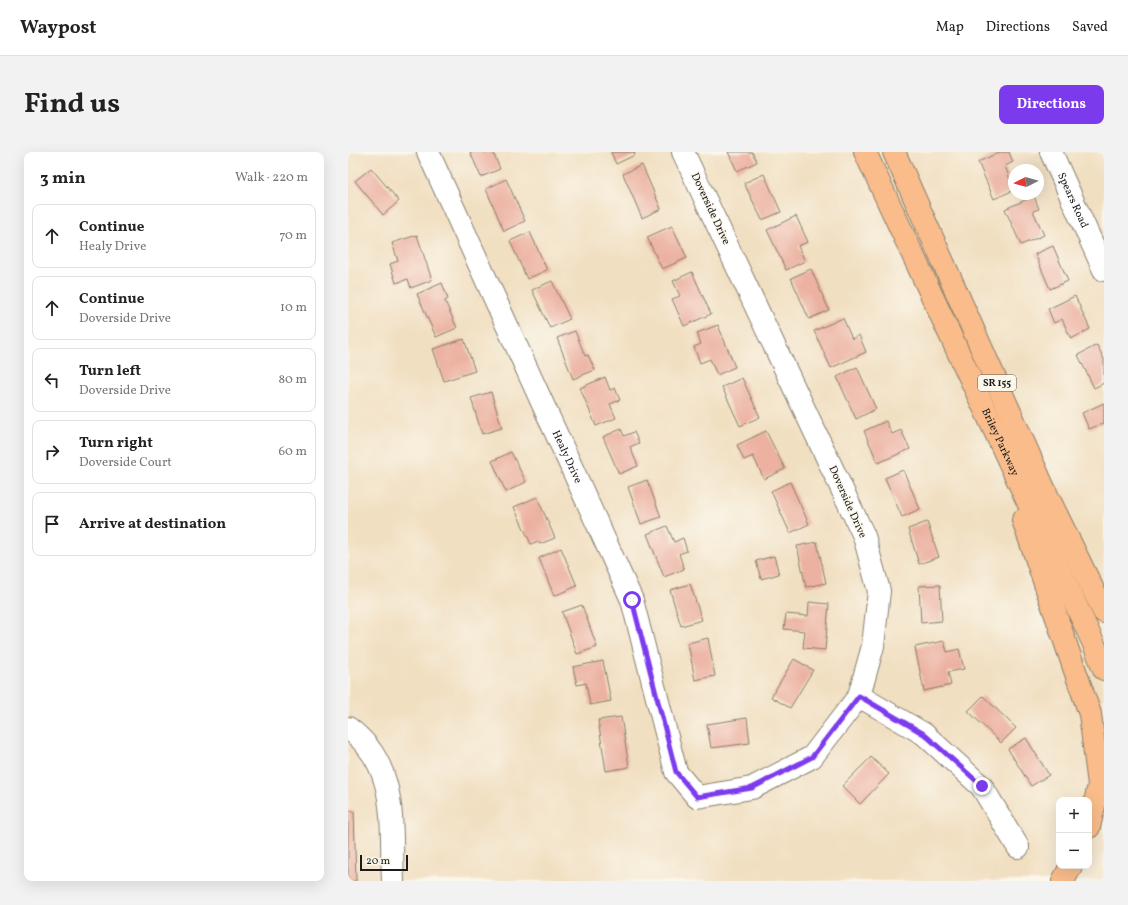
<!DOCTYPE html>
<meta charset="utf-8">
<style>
body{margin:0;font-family:Vollkorn,serif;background:#f2f2f2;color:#222}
.controls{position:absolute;right:12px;bottom:12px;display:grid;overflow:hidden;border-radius:8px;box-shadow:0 4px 16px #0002}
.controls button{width:36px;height:36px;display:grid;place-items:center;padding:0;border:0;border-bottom:1px solid #e0e0e0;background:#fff;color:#222;font:20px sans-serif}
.compass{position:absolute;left:660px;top:12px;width:36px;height:36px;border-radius:50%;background:#fff;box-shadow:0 4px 16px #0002;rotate:264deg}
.scale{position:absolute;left:12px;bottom:10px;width:48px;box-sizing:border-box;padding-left:4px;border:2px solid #1c1c1c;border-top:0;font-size:11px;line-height:14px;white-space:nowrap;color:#1c1c1c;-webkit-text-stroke:3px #fbf7ec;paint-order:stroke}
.stop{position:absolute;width:12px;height:12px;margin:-9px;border:3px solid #7c3aed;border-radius:50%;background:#fff}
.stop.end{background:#7c3aed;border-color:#fff;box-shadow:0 1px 4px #0008}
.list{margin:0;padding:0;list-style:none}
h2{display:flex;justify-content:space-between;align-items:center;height:52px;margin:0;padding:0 16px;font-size:17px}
h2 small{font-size:13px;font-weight:400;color:#767676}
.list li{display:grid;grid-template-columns:26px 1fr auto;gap:12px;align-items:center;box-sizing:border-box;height:64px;margin:0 8px 8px;padding:0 8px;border:1px solid #e0e0e0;border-radius:8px}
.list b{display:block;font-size:15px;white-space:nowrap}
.list p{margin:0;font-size:13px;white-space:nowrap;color:#767676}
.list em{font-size:13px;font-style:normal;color:#767676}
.icon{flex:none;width:22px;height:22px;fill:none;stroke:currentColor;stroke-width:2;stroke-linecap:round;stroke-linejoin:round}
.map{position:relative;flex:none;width:756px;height:729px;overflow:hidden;border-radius:8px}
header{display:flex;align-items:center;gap:24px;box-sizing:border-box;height:56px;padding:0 20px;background:#fff;border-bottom:1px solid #e0e0e0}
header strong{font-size:19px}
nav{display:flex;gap:22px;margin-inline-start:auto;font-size:14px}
.intro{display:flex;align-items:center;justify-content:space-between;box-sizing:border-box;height:96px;padding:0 24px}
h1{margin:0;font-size:28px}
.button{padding:10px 18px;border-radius:8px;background:#7c3aed;color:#fff;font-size:14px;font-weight:700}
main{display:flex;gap:24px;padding:0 24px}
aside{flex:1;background:#fff;border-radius:8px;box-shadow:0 4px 16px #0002}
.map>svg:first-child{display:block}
.building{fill:#ecb1a0}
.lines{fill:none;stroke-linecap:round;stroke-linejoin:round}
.minor-casing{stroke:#867e6e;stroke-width:24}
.highway-casing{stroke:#867e6e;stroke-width:24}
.minor{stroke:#fff;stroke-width:22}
.highway{stroke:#f9bc8a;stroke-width:22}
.route{stroke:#7c3aed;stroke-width:5}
.labels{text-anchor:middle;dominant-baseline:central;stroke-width:3;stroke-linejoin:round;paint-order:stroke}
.shield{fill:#fbf7ec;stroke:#5f5e5a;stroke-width:1}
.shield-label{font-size:10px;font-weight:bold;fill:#1c1c1c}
.street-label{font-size:11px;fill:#1c1c1c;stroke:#fbf7ec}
</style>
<header>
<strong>Waypost</strong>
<nav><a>Map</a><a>Directions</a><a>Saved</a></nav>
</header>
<div class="intro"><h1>Find us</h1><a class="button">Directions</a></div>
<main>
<aside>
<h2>3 min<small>Walk · 220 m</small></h2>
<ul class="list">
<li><svg class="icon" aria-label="ahead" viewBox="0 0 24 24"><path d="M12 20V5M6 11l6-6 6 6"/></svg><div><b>Continue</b><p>Healy Drive</p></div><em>70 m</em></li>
<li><svg class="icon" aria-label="ahead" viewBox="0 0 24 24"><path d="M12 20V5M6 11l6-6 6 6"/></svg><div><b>Continue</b><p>Doverside Drive</p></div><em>10 m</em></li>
<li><svg class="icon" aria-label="left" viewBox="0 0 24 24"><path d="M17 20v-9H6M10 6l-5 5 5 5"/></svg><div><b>Turn left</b><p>Doverside Drive</p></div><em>80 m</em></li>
<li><svg class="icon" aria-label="right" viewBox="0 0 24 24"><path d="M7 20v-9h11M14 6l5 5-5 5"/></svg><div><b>Turn right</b><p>Doverside Court</p></div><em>60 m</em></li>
<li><svg class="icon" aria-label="arrive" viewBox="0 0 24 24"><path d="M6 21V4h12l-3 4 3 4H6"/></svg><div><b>Arrive at destination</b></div></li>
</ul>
</aside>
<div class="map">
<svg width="756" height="729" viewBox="0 0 756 729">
<rect width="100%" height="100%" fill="#fbf7ec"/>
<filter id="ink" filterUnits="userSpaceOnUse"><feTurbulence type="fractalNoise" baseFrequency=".025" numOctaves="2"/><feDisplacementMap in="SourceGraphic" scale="8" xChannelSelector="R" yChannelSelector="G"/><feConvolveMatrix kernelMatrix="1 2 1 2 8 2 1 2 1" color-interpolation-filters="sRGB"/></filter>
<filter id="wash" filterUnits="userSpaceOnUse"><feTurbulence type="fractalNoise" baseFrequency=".012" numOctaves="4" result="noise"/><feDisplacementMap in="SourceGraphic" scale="16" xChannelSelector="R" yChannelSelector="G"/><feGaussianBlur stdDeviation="0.9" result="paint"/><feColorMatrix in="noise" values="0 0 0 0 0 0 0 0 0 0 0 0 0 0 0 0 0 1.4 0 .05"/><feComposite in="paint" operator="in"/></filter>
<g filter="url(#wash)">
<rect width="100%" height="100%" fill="#f1dfc1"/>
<g id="blocks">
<path class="building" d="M122,0H145L152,17L133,25Z
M263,0H286L287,3L268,12Z
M380,0H404L409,10L389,19Z
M652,0H661L665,10L657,14L666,38L646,47L630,10Z
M294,13L313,57L294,66L275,22Z
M23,16L51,49L35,63L7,29Z
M416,22L433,60L414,68L396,31Z
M158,27L177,69L156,79L138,37Z
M686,44L691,57L685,59L696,83L673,93L657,57Z
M448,64L460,90L450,94L457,109L438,118L419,78Z
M324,74L339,106L314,117L299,85Z
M182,80L199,118L179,127L162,89Z
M69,83L84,128L63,136L60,127L48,131L42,112L50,109L44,91Z
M705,94L720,129L702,137L687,102Z
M463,117L481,158L461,167L443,126Z
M344,120L363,162L336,174L324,147L332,144L325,129Z
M204,129L222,167L202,176L184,138Z
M94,131L100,147L97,149L109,176L88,185L69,142Z
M727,144L742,177L723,187L714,167L706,171L700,157Z
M495,166L504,187L511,183L518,200L483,216L466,179Z
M370,173L387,215L369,223L362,207L352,211L346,195L353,192L349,181Z
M227,179L237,204L240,203L247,218L225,227L209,186Z
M116,187L127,219L96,229L85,197Z
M749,193L756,207V231L746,236L730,203Z
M509,215L528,257L508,267L489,225Z
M257,225L262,238L267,236L272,248L262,252L268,266L248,274L232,236Z
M394,226L412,265L392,274L374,235Z
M143,240L154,276L134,282L123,246Z
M756,251V271L741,277L734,261Z
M538,269L544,282L553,278L562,297L530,311L516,279Z
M273,277L276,284L286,280L291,291L282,295L290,314L271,322L255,285Z
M418,279L437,317L416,327L405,304L396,308L389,293Z
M163,300L178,330L158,340L144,309Z
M555,318L572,357L554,365L537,326Z
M299,328L313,365L293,372L280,335Z
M442,330L461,372L442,381L423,339Z
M189,345L207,386L192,392L190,389L183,392L166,355Z
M579,370L591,405L571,412L560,377Z
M319,374L326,390L335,386L339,399L331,402L336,417L316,425L299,382Z
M469,390L478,431L458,435L449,394Z
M213,396L229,434L206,444L191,406Z
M426,404L431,422L413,427L408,409Z
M342,432L354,468L333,474L322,438Z
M592,433L594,469L573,471L571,434Z
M461,450L481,452L477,498L455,496L457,479L436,477L438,462L460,464Z
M234,453L249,495L229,502L214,460Z
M360,486L367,524L347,528L340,491Z
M596,489L599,500L611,497L616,517L600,520L603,533L576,539L567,495Z
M446,507L465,518L442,556L423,545Z
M255,509L263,549L242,553L238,531L229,533L225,515Z
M635,544L668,576L653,591L620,559Z
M273,565L281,615L258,619L250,568Z
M399,566L402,591L363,596L359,572Z
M678,586L701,623L683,634L660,597Z
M523,605L541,622L512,652L494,634Z
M0,659H6L8,729H0Z"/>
</g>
</g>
<g filter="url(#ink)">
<use href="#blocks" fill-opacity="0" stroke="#867e6e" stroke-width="1"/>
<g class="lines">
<g class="minor-casing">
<g id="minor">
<path id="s1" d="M80,0L284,448L328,620L349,645L404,636L464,605L511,544L525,494L531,439L516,384L335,0"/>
<path id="s2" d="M703,0L756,118"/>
<path d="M511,544L576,582L634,635L670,695"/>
<path d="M0,576C52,614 42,673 45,729"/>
</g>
</g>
<g class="highway-casing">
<g id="highway">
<path id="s3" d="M517,0L745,490L756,517"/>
<path d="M546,0L699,343L756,460"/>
<path d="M675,368L742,562L751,633L741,675"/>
<path d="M715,729L723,714"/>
</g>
</g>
<use href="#minor" class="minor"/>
<use href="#highway" class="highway"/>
</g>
</g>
<g class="lines" filter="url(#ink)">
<path class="route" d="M284,448L328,620L349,645L404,636L464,605L511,544L576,582L634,634"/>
</g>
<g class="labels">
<rect class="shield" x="630" y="223" width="38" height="16" rx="3"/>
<g class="shield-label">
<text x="649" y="231">SR 155</text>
</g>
<g class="street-label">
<text stroke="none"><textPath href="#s2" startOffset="53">Spears Road</textPath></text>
<text transform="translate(362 57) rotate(65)">Doverside Drive</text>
<text stroke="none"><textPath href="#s3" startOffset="320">Briley Parkway</textPath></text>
<text stroke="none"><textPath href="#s1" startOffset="335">Healy Drive</textPath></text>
<text transform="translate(499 350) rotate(66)">Doverside Drive</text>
</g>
</g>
</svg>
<div class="controls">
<button>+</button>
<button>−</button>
</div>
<svg class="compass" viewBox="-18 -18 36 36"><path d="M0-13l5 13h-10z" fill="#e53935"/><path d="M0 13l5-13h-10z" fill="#767676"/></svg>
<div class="scale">20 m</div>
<div class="stop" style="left:284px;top:448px"></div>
<div class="stop end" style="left:634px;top:634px"></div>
</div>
</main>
